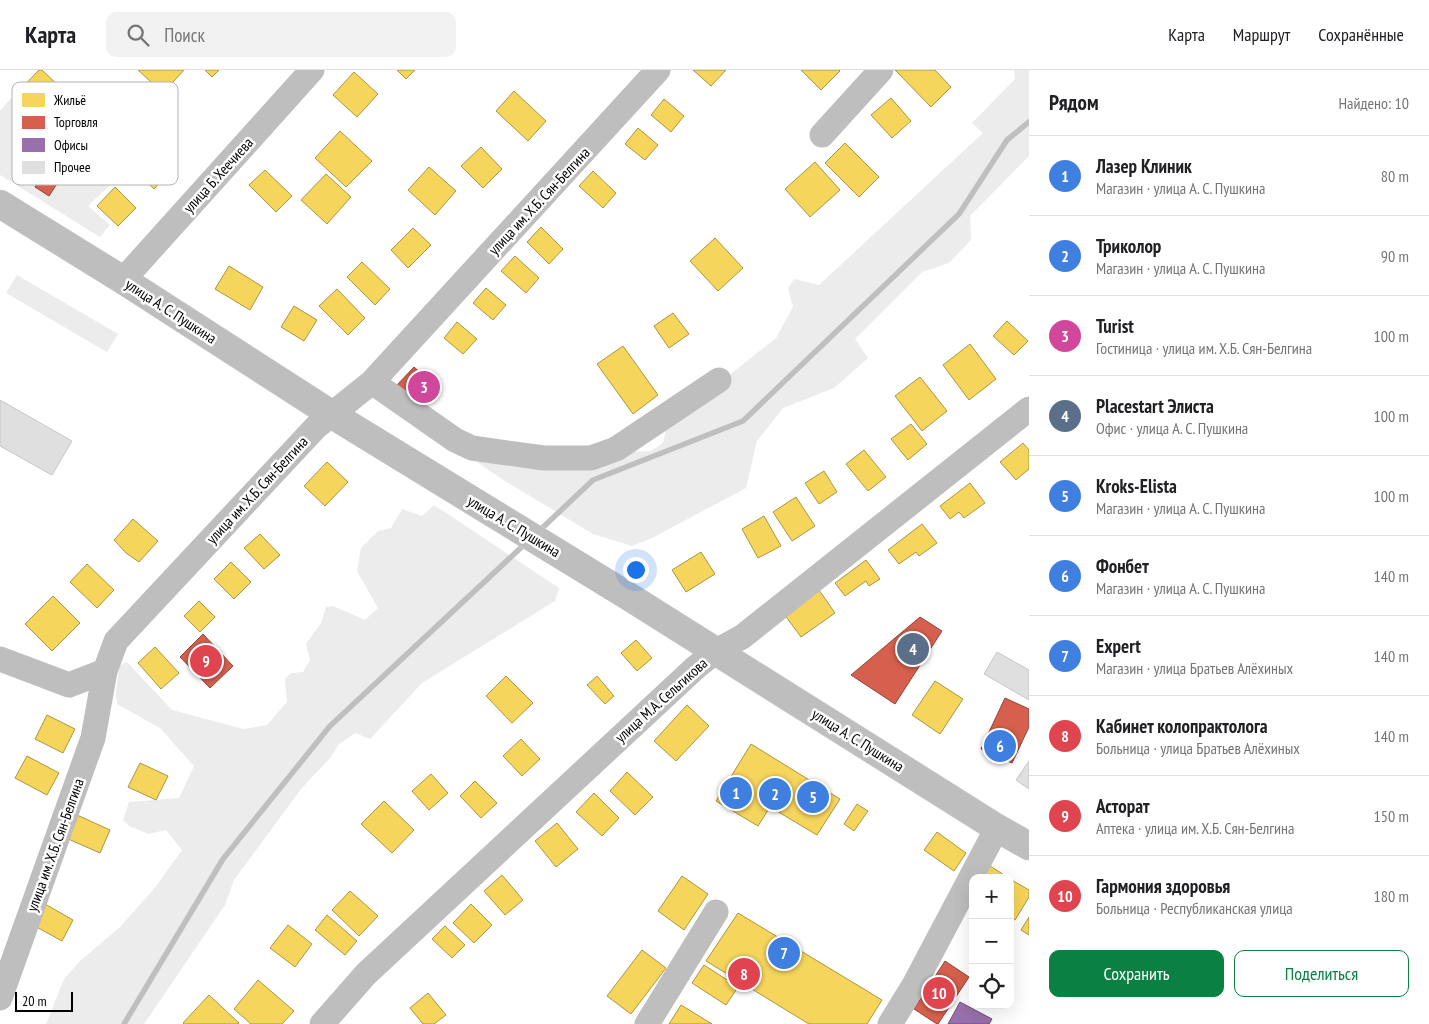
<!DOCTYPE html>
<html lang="ru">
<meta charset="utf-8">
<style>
body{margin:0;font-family:"PT Sans Narrow",sans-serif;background:#f2f2f2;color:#202124}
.controls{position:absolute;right:15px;bottom:15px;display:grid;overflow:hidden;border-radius:10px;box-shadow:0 5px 20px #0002}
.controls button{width:45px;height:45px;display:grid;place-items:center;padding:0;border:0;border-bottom:1px solid #e0e0e0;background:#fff;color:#202124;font:25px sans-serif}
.scale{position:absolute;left:15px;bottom:12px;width:58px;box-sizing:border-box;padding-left:5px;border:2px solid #000;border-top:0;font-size:14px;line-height:18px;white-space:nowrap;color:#000;-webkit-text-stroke:4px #fff;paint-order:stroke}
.you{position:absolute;left:635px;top:499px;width:18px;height:18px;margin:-12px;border:4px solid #fff;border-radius:50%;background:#1a73e8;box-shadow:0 0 0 8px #1a73e833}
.badge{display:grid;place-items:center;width:32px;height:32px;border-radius:50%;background:#0b8043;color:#fff;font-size:16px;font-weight:700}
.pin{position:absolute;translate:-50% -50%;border:2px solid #fff;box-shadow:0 1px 5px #0006}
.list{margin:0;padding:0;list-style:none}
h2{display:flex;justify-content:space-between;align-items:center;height:65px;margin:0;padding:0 20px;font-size:21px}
h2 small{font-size:16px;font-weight:400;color:#757577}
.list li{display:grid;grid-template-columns:32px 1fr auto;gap:15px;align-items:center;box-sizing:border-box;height:80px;padding:0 20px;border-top:1px solid #e0e0e0}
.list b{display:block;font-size:19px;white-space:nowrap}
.list p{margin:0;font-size:16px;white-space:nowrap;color:#757577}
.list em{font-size:16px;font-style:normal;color:#757577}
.actions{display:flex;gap:10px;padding:15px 20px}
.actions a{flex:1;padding:11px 0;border:1px solid #0b8043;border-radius:10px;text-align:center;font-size:18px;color:#0b8043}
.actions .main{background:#0b8043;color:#fff}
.icon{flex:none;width:28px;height:28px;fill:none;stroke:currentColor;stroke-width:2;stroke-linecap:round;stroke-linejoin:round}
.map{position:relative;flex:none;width:1029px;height:954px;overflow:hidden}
header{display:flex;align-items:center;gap:30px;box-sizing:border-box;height:70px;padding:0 25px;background:#fff;border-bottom:1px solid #e0e0e0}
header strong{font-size:24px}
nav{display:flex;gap:28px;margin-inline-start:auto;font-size:18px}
.search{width:350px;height:45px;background:#f2f2f2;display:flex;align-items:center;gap:12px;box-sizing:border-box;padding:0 18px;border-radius:10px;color:#757577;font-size:19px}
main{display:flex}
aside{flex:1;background:#fff}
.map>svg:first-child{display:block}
.green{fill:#ececec}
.homes{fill:#f6d55c;stroke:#ac9540}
.shops{fill:#d6604d;stroke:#964336}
.offices{fill:#9970ab;stroke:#6b4e78}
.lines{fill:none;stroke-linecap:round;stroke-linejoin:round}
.stream{stroke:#bfbfbf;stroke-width:5.5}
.building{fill:#dfdfdf;stroke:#c7c7c7}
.major-casing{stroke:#dbdbdb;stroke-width:29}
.minor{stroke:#bebebe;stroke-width:25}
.major{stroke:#bebebe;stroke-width:28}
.labels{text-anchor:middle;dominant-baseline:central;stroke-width:5;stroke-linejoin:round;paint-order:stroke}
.street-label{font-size:15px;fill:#000;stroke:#fff}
.key{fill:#fff;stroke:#b2b2b2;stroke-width:1}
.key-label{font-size:14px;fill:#000}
</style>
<header>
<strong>Карта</strong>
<div class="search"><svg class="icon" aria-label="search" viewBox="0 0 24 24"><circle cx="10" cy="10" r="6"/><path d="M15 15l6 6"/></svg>Поиск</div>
<nav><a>Карта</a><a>Маршрут</a><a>Сохранённые</a></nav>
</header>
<main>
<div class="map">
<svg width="1029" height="954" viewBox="0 0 1029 954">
<rect width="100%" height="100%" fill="#fff"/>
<path class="green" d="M1014,0H1029V86L970,146L971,170L949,193L922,202L855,269L868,288L834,318L783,338L757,371L746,418L652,468L632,476L593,464L505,411L477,392L497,387L651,381L663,373L667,355L776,268L793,237L788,218L794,209L819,215L983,63L972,53L1015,9Z
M11,28L73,74L110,115L88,136L110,155L100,167L0,105V41Z
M17,205L118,264L107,282L6,223Z
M434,435L559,518L555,531L422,613L370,669L355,663L338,675L331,687L301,719L234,810L225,835L144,954H46L64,909L80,891L120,857L154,819L182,780L166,760L148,764L129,756L123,750L129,732L179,728L194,696L160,658L117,634L116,624L119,596L127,592L172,640L244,659L267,655L287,632L285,609L291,603L303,602L310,590L306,574L321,553L326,537L333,536L365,550L378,538L357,501L361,478L378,461L391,458L402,439L422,446Z"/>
<path class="homes" d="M39,0H42L64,21L42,43L19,21Z
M138,0H184L163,23Z
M205,0H219L212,7Z
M397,0H415L406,9Z
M693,0H726L711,16Z
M801,0H839L840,1L821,20Z
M895,0H935L951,17L931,37Z
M354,2L378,24L357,47L333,25Z
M514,21L546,51L528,71L496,41Z
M891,28L911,51L892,68L871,45Z
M664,29L684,46L671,62L651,45Z
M638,58L658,75L645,90L625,74Z
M340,61L372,91L346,117L315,88Z
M146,69L175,97L154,119L125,91Z
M845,73L879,107L859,127L825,93Z
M481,77L502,99L483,118L461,96Z
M815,92L840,120L810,147L785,119Z
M429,97L456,121L435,145L408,120Z
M265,100L292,126L276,142L249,115Z
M593,101L616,123L603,138L579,116Z
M326,104L351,127L327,154L301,130Z
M115,117L136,138L118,156L97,136Z
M541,157L563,179L549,194L527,172Z
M413,158L431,175L408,198L391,180Z
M715,168L743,198L718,221L690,191Z
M515,186L539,208L526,223L501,201Z
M362,192L390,219L375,235L347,207Z
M229,196L263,217L250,240L215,219Z
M486,218L506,235L493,250L473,233Z
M337,219L365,248L348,265L319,236Z
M294,236L317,250L304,271L281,257Z
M673,243L689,264L669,278L654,256Z
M1007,251L1028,271L1014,285L993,266Z
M457,252L477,269L463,284L444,268Z
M970,274L996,309L969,330L943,295Z
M623,276L658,325L633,344L597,294Z
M920,307L947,341L922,361L895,326Z
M911,354L927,374L908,390L891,369Z
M1023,373L1029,380V399L1016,410L1000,392Z
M864,380L886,407L868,421L846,394Z
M327,392L348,412L325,436L304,416Z
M824,401L837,422L819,434L805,413Z
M970,413L985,433L964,448L959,442L950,449L940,436Z
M796,427L815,456L792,471L773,442Z
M764,446L781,476L758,488L742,459Z
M133,449L158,471L139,492L126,483L114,470Z
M922,454L937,473L919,486L916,482L899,494L888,480Z
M260,464L280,485L264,499L244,478Z
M701,482L715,504L686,522L672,500Z
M866,490L880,509L869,516L866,511L845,526L835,513Z
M231,492L251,512L234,529L214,509Z
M87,494L114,520L97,538L70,512Z
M819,520L835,543L801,567L784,544Z
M53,526L80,553L52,581L25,554Z
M199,531L215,547L200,562L184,546Z
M636,570L652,588L637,601L621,583Z
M155,577L179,603L161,619L138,593Z
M506,606L533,633L512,653L486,626Z
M597,606L614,626L605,634L587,615Z
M935,611L963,629L940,664L912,645Z
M687,635L709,656L676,691L654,671Z
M47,645L75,659L63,683L35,669Z
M521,669L540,689L522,706L503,686Z
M751,674L840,729L817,765L770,737L758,756L716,731Z
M27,686L59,703L47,725L15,708Z
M140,693L168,706L156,730L128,717Z
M627,702L653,727L635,745L610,721Z
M431,704L448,723L429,740L412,721Z
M475,711L497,733L481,748L460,726Z
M594,723L619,748L602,766L576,742Z
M384,731L414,760L392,783L361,754Z
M857,734L868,741L854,761L844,754Z
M77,745L110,760L100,783L66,768Z
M557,753L578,779L556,797L535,771Z
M937,762L966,783L954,801L924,780Z
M990,796L1009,808H983Z
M502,805L523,830L505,845L484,821Z
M682,806L708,824L684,860L658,841Z
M1010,809L1029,820V827L1015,850L1010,848Z
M350,821L378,846L359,866L332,840Z
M45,834L73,850L62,871L33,855Z
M471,834L492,855L474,873L453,853Z
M738,843L882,930L867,954H809L706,891Z
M327,845L357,871L345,885L315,860Z
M1029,847V865L1021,860Z
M288,855L312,874L295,897L270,878Z
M445,856L465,875L452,888L432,869Z
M642,880L666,898L631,944L607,926Z
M704,895L738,917L726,935L692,913Z
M258,910L294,941L282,954H251L234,939Z
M428,923L446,945L434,954H423L410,938Z
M209,925L239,953L238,954H184L183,953Z
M681,935L712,954H669Z"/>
<path class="shops" d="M45,100L60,109L49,126L35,117Z
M414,297L434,315L417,334L396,316Z
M920,547L942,561L895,634L851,605Z
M203,564L233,596L210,618L180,587Z
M1005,628L1029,639V657L1012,693L981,679Z
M945,891L969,907L938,954H937L914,939Z"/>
<path class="offices" d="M960,932L992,949L989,954H948Z"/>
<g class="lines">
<path class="stream" d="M538,462L593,410L743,351L959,144L1007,70L1029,52
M124,954L223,789L330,656L527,472"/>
</g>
<path class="building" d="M0,330L72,371L52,405L0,376Z
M997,582L1029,600V630L984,604Z
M1029,691V719L1016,710Z"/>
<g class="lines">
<g class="major-casing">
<path id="major" d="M0,134L123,210L331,344L628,526L997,758L1029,776"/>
</g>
<path class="minor" d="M822,65L881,0
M123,210L312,0
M372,312L455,370L472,378L544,388H591L616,379L719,310
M0,589L69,615L105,601
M0,928L93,668L105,601L116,571L316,357L372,312L658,0
M322,954L366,904L695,598L716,581L742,567L1029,339
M647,954L716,842
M890,954L914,915L997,758"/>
<use href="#major" class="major"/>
</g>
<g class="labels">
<g class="street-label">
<text transform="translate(218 105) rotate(-48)">улица Б. Хеечиева</text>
<text transform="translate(539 131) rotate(-47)">улица им. Х.Б. Сян-Белгина</text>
<text transform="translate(171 241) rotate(33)">улица А. С. Пушкина</text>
<text transform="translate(257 420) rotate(-47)">улица им. Х.Б. Сян-Белгина</text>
<text transform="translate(514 456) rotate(31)">улица А. С. Пушкина</text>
<text transform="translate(661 630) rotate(-42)">улица М.А. Сельгикова</text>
<text transform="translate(858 670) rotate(32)">улица А. С. Пушкина</text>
<text transform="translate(55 775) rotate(-70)">улица им. Х.Б. Сян-Белгина</text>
</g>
</g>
<rect x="12" y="12" width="166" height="103" rx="8" class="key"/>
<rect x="22" y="23" width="23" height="14" fill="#f6d55c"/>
<rect x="22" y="46" width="23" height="13" fill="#d6604d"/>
<rect x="22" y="68" width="23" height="14" fill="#9970ab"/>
<rect x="22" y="91" width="23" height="13" fill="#dfdfdf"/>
<g class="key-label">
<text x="54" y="35">Жильё</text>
<text x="54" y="57">Торговля</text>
<text x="54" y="80">Офисы</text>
<text x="54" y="102">Прочее</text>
</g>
</svg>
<div class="controls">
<button>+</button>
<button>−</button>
<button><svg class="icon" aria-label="locate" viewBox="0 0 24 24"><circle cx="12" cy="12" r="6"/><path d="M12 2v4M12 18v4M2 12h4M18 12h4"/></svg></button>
</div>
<div class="scale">20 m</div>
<div class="you"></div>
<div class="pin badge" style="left:736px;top:723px;background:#3f7fe0">1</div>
<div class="pin badge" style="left:775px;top:724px;background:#3f7fe0">2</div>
<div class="pin badge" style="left:424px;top:317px;background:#d1479c">3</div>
<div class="pin badge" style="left:913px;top:579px;background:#5c6f8a">4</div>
<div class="pin badge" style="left:813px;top:727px;background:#3f7fe0">5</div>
<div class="pin badge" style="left:1000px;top:676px;background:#3f7fe0">6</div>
<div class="pin badge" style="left:784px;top:883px;background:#3f7fe0">7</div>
<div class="pin badge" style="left:744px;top:904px;background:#e0444e">8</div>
<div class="pin badge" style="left:206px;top:591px;background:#e0444e">9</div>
<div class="pin badge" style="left:939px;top:923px;background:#e0444e">10</div>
</div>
<aside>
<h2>Рядом<small>Найдено: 10</small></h2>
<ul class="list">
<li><span class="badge" style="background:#3f7fe0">1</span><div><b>Лазер Клиник</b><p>Магазин · улица А. С. Пушкина</p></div><em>80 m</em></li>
<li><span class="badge" style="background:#3f7fe0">2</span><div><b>Триколор</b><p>Магазин · улица А. С. Пушкина</p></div><em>90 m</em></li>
<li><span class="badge" style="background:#d1479c">3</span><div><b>Turist</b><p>Гостиница · улица им. Х.Б. Сян-Белгина</p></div><em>100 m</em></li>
<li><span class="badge" style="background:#5c6f8a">4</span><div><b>Placestart Элиста</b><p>Офис · улица А. С. Пушкина</p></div><em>100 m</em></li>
<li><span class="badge" style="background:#3f7fe0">5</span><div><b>Kroks-Elista</b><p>Магазин · улица А. С. Пушкина</p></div><em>100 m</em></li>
<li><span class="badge" style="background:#3f7fe0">6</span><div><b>Фонбет</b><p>Магазин · улица А. С. Пушкина</p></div><em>140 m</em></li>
<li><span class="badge" style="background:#3f7fe0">7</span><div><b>Eхpert</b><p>Магазин · улица Братьев Алёхиных</p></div><em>140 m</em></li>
<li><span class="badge" style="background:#e0444e">8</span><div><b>Кабинет колопрактолога</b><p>Больница · улица Братьев Алёхиных</p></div><em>140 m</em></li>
<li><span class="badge" style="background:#e0444e">9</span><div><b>Асторат</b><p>Аптека · улица им. Х.Б. Сян-Белгина</p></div><em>150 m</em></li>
<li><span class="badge" style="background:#e0444e">10</span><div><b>Гармония здоровья</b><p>Больница · Республиканская улица</p></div><em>180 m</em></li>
</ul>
<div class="actions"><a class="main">Сохранить</a><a>Поделиться</a></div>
</aside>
</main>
